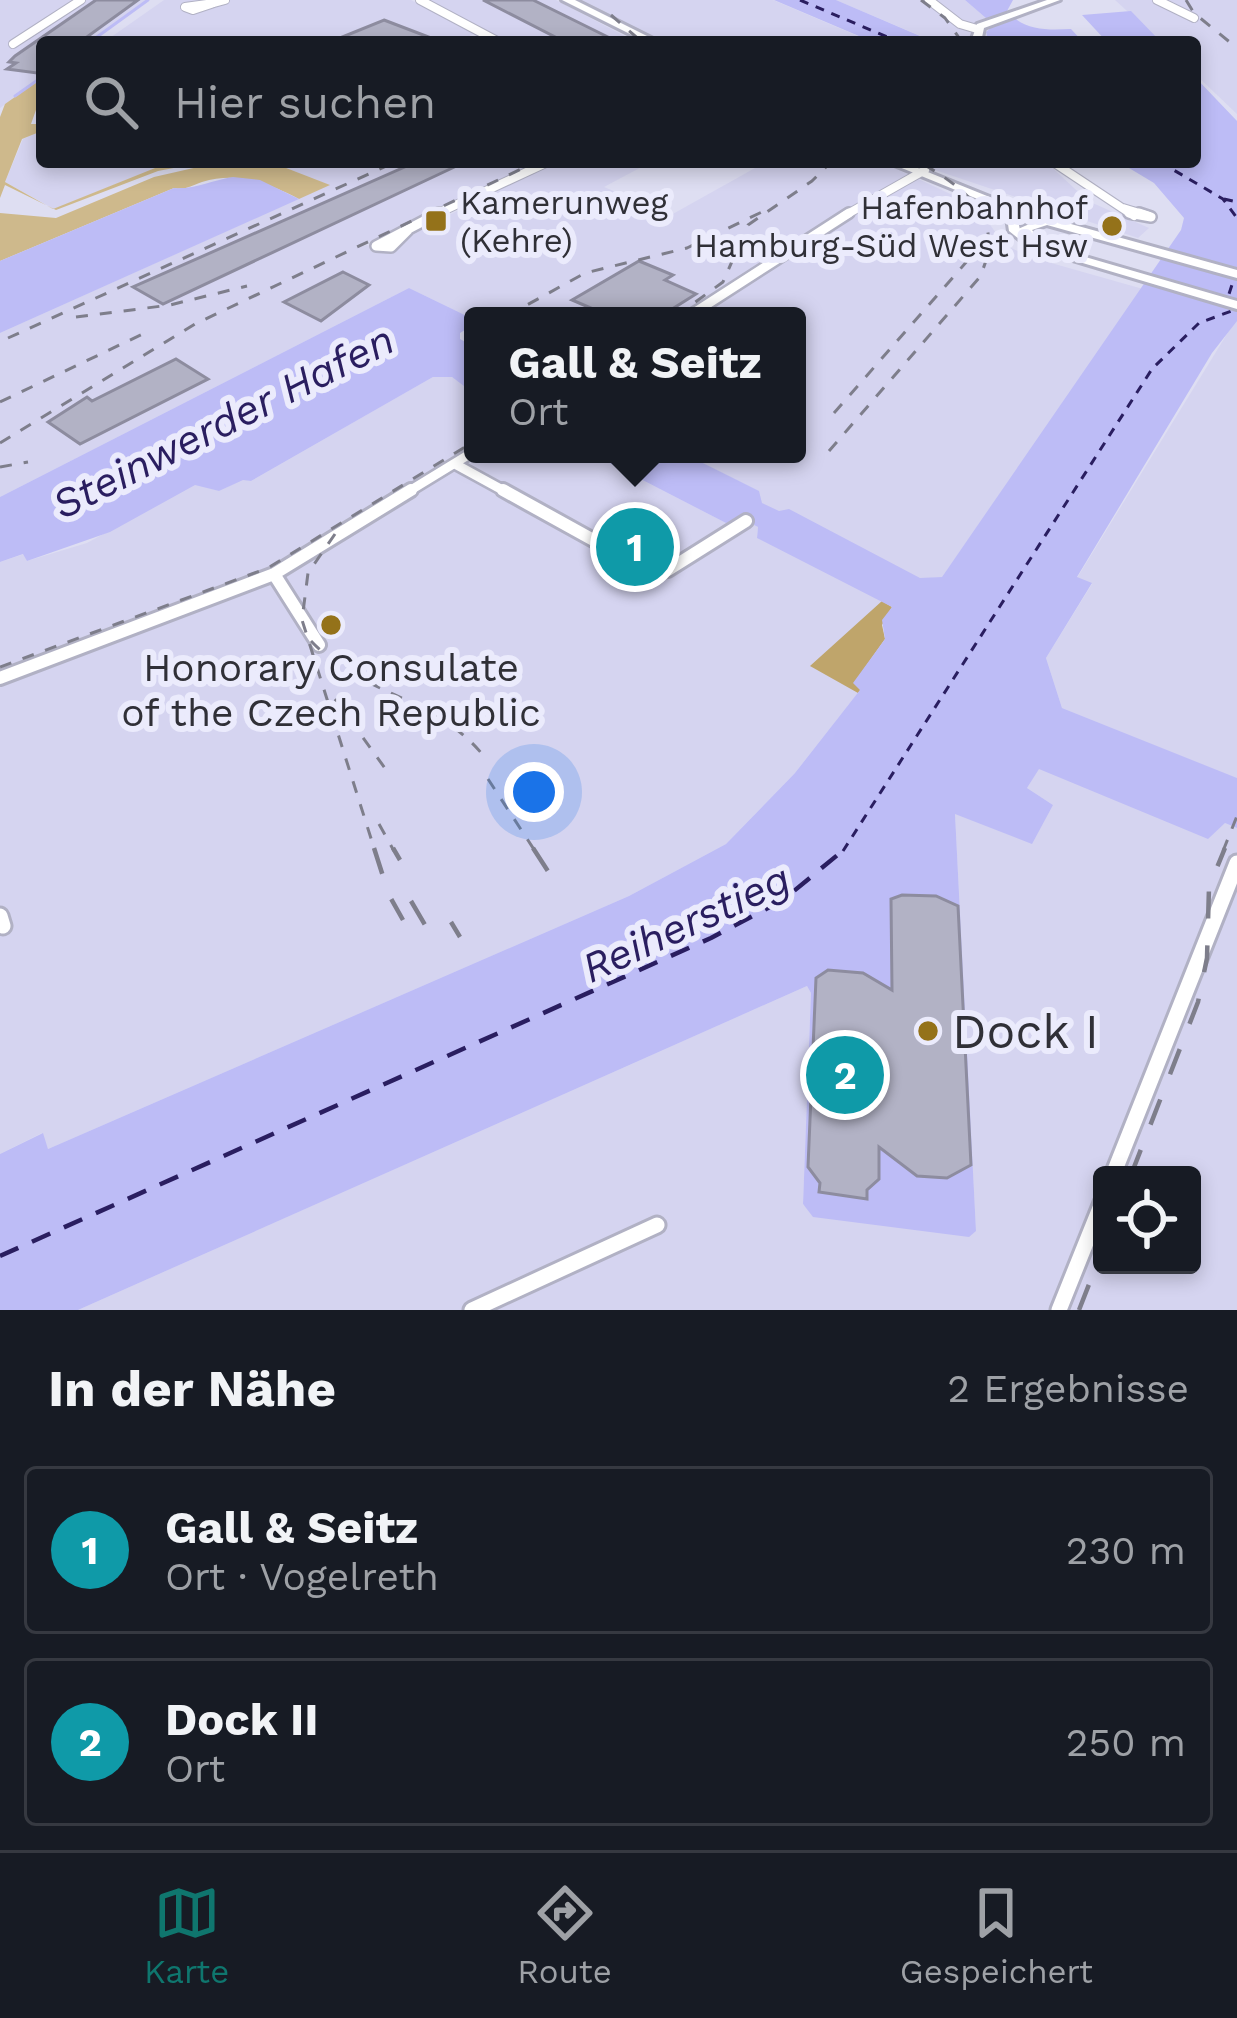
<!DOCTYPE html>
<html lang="de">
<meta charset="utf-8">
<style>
body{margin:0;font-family:"Work Sans",sans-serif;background:#20242c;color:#f1f3f6}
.controls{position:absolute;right:36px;bottom:36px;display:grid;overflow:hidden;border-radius:12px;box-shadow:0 6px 18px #0003}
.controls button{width:108px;height:108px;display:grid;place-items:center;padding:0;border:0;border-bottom:3px solid #363941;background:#171b24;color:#f1f3f6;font:60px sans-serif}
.you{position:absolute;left:534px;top:792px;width:42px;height:42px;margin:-30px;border:9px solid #fff;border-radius:50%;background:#1a73e8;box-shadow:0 0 0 18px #1a73e833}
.badge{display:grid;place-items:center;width:78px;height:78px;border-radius:50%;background:#0f766e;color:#fff;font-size:39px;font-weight:700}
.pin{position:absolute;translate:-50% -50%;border:6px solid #fff;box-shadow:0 3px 12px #0006}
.popup{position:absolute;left:464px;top:307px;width:342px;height:156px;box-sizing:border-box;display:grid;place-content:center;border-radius:12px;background:#171b24;filter:drop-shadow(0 3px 9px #0005);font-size:39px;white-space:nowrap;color:#9ea1a6}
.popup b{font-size:45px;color:#f1f3f6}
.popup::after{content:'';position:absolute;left:50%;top:100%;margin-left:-24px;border:24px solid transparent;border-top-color:#171b24}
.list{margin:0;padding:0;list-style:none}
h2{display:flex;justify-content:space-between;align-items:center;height:156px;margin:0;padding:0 48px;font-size:51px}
h2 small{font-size:39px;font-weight:400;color:#9ea1a6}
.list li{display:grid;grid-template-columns:78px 1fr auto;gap:36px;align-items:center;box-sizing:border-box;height:168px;margin:0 24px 24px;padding:0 24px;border:3px solid #363941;border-radius:12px}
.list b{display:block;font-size:45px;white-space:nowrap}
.list p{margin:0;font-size:39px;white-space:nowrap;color:#9ea1a6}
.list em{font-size:39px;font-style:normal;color:#9ea1a6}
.icon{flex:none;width:66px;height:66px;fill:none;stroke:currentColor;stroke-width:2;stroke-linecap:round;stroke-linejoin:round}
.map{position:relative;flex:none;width:1237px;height:1310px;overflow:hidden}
.search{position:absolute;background:#171b24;box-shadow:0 6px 18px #0003;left:36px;right:36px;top:36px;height:132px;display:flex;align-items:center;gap:30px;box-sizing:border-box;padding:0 42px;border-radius:12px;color:#9ea1a6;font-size:45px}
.sheet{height:540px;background:#171b24}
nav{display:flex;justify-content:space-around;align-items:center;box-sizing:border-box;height:168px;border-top:3px solid #363941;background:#171b24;font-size:33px;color:#9ea1a6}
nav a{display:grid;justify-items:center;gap:6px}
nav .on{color:#0f766e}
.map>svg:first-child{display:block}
.built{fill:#d5d4f0;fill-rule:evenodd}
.green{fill:#ceb98c}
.forest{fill:#bfa56b}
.water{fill:#bdbcf6}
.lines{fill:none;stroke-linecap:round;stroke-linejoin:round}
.stream{stroke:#bdbcf6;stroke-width:3}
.ferry-far1{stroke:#2a1e60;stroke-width:3;stroke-dasharray:9 8;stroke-linecap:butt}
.ferry{stroke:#2a1e60;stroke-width:4.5;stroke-dasharray:20 15;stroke-linecap:butt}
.building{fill:#b2b2c5;stroke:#8d8c9f;stroke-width:3}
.street-far3-casing{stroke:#b1b1c4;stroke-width:10}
.street-far2-casing{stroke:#b1b1c4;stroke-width:14}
.street-far1-casing{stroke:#b1b1c4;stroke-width:18}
.street-casing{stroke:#b1b1c4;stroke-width:21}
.secondary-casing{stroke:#b1b1c4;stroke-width:6}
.primary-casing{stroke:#b1b1c4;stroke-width:6}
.street-far3{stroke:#fff;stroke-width:8}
.street-far2{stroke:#fff;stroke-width:9}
.street-far1{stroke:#fff;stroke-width:12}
.street{stroke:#fff;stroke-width:15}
.secondary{fill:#fff;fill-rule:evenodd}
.primary{fill:#fff;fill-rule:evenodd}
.rail-far1{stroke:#7e7e8b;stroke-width:3;stroke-dasharray:12 12;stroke-linecap:butt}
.rail{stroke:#7e7e8b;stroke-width:4.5;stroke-dasharray:27 27;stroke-linecap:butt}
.poi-dot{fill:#94721a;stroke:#ebebfc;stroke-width:4.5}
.labels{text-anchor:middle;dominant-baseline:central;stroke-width:12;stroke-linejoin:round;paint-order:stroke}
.far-poi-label{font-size:33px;fill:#303037;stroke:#ebebfc;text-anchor:start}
.poi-label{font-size:39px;fill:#303037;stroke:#ebebfc}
.water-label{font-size:42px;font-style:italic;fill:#2a1e60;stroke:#ebebfc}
.near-poi-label{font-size:48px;fill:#303037;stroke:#ebebfc;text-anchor:start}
</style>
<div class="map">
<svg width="1237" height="1310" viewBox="0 0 1237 1310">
<rect width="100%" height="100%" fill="#dedef2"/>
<path class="built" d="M0,0H148L91,42H42V78L0,108Z
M164,0H411L474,34L455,42H104Z
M426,0H556L636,42H505Z
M574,0H773L872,42H661Z
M836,0H965L994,25L986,32L989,42H935Z
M1115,0H1237V114L1195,74V42H1161Z
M42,131V162H170L54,209L5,182L23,139Z
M236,162H540L358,247L367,245L391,254L411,234L556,162H651L604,187L671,215L766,162H882L976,206L1005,245L1030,257L1143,289L942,577L920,579L761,503L758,491L685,454H797V316L473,319L409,288L0,497V333L329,185L281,166Z
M911,162H1046L1088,201L1149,228L1138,238Z
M1235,321H1237V784L1236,778L1062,708L1046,658L1092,584L1077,578Z
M433,377H452L473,393V454H592L726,523L742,519L758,527L757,537L887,603L861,689L795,773L726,844L629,896L48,1149L42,1133L0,1154V562L24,554L27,561L87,543L195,484L219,491L243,479L251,481Z
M1039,768L1208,838L1225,823L1237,828V1310H78L807,986L811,993L803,1205L976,1231L955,814L1053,805L1027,788ZM1102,1175H1192V1265H1102Z"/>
<path class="green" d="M42,78V93L31,124H42V131L22,139L5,182L53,209L170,162H205L158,171L56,210L5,185L0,198V117L5,104Z
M220,162L281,166L330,185L299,199C267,183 238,171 202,182C190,186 187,190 174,188L0,261V213L56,218L154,177Z"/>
<path class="forest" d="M882,601L892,607L882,625L885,639L854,683L861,689L858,693L810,666Z"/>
<path class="water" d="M774,0H836L934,42H873Z
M965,0H1013L1007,11C1025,31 1046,30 1071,29L1083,42H989L986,32L994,25Z
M1131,11L1161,42H1107L1082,15Z
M1195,77L1237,121V321L1212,353L1077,577L1092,583L1046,658L1062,708L1237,778V828L1225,823L1208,839L1039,769L1027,788L1053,805L1032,844L955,814L976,1231L969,1237L813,1217L803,1204L811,993L807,986L78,1310H0V1154L43,1133L48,1149L629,896L726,844L795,773L860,690L853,683L885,639L882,620L892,607L757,538L758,527L742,519L726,523L592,454H685L759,491L762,503L779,511L789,509L920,578L942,577L1181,230L1184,218L1154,183L1119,162H1195Z
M233,177L260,180L299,199L0,333V261L174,188C192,190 213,180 233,177Z
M409,288L473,319V325L460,333V339L473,346V393L452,377H433L251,481L243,480L219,491L195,485L110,532L27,561L23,554L0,562V497Z"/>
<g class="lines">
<path class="stream" d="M90,42L148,0
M15,96L42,77"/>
<path class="ferry-far1" d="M800,0L899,42
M1033,42L1044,40
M1160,162L1223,199L1237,218
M1224,199L1237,202
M1237,269L1229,294L1237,305
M843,851L1152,369L1199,323L1237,309"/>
<path class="ferry" d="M0,1256L711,938L783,900L846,848"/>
</g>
<path class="building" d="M96,0H138L80,42H42V69L37,73L7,69L16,63L9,62L15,56Z
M483,0H533L618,42H565Z
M384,20L426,36L410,42H330Z
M416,162H465L163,304L133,287Z
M639,261L673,275L665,280L696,294L661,316H632L617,309L607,315L572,300Z
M343,272L369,285L321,321L284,302Z
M176,359L208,379L80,444L48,422L87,397L92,401Z
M631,522L645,530L633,539L664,556L654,562L610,537Z
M902,895L936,896L958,906L971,1165L947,1178L917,1176L879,1147V1179L867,1190V1199L819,1192L820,1183L808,1167L816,978L828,970L863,973L892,990L891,899Z"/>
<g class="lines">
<g class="street-far3-casing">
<path id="street-far3" d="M420,0L499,42
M929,0L960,24L977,29
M1157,0L1194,18
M214,3L193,10L185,7Z
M214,3L225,0
M13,44L81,0
M1053,162L1134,216
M1123,208L1149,216
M432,216L548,162
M844,216L925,170"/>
</g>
<g class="street-far2-casing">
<path id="street-far2" d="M1129,213L1151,217L1139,213
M408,230L391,247L376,246L439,213
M689,316L849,213
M455,464L508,493
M406,493L473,452"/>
</g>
<g class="street-far1-casing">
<path id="street-far1" d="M503,490L653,573L668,570L746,521
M274,574L319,645
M0,678L274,574L411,490"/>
</g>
<g class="street-casing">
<path id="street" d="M0,916L3,926
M1113,1175L1237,863
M472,1310L657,1225
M1059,1310L1102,1203"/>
</g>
<g class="secondary-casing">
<path id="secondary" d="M1047,0H1060L984,28L981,42H971L977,24Z
M1006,202H1014L1020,230L1037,243L1237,301V309L1029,247L1009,231L1006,210L1002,212L1000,221L990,219L993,208Z"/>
</g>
<g class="primary-casing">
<path id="primary" d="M562,0H575L659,42H646Z
M887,162H903L1024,211L1237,270V278L1047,225L1032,230L1046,247L1035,250L1018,229L1034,222Z"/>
</g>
<use href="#street-far3" class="street-far3"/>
<use href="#street-far2" class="street-far2"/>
<use href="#street-far1" class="street-far1"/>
<use href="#street" class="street"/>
<use href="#secondary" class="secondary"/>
<use href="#primary" class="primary"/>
<path class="rail-far1" d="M921,0L945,18L962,42
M1186,0L1194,13L1237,48
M611,15L642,42
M507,316L585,273L687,248L766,210
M676,316L723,282L748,225L812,181L831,162
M76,317L170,305L247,286
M8,338L395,162
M0,402L149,331
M834,413L969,259
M0,443L195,324L536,162
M829,451L979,278C1008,220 967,190 920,162
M0,467L28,462
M335,534L308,573L302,620L375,851
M311,641C364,697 432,694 483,755
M0,667L268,568L473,442
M335,699L387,771
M488,779L535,851
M379,824L394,851
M1223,851L1237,816"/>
<path class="rail" d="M374,848L389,895L403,920
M393,848L400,860
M533,848L557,885
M411,901L431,935
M451,922L460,937
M1131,1175L1198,1002L1207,958L1209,887L1225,848
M1079,1310L1102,1251"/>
</g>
<g class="poi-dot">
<rect x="424" y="209" width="24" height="24" rx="6"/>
<circle cx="1112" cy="226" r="12"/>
<circle cx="331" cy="625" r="12"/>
<circle cx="928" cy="1031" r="12"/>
</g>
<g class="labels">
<g class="far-poi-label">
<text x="460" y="202">Kamerunweg<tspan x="460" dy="38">(Kehre)</tspan></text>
<text x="1088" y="207" text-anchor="end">Hafenbahnhof<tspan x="1088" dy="38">Hamburg-Süd West Hsw</tspan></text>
</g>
<g class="poi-label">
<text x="331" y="667">Honorary Consulate<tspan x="331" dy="45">of the Czech Republic</tspan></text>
</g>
<g class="water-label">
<text transform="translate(223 422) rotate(-27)">Steinwerder Hafen</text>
<text transform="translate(686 923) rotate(-25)">Reiherstieg</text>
</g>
<g class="near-poi-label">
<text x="952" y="1031">Dock I</text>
</g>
</g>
</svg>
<div class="controls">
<button><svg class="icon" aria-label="locate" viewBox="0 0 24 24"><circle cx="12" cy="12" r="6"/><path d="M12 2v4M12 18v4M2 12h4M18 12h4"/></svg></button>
</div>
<div class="you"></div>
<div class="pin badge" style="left:635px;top:547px;background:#0f9aa8">1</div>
<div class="popup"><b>Gall &amp; Seitz</b>Ort</div>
<div class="pin badge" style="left:845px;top:1075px;background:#0f9aa8">2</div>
<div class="search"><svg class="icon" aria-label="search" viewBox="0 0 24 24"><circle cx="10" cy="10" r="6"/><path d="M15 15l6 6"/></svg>Hier suchen</div>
</div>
<section class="sheet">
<h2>In der Nähe<small>2 Ergebnisse</small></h2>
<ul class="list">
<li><span class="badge" style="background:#0f9aa8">1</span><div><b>Gall &amp; Seitz</b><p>Ort · Vogelreth</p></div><em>230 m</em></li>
<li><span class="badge" style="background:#0f9aa8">2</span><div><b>Dock II</b><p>Ort</p></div><em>250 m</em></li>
</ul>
</section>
<nav>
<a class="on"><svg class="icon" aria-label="map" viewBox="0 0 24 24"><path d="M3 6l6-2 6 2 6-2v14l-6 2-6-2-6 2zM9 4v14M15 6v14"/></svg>Karte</a>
<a><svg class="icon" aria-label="directions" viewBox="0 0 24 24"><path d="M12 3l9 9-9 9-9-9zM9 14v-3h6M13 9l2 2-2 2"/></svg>Route</a>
<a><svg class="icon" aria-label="saved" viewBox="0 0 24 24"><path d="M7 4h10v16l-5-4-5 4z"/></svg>Gespeichert</a>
</nav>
